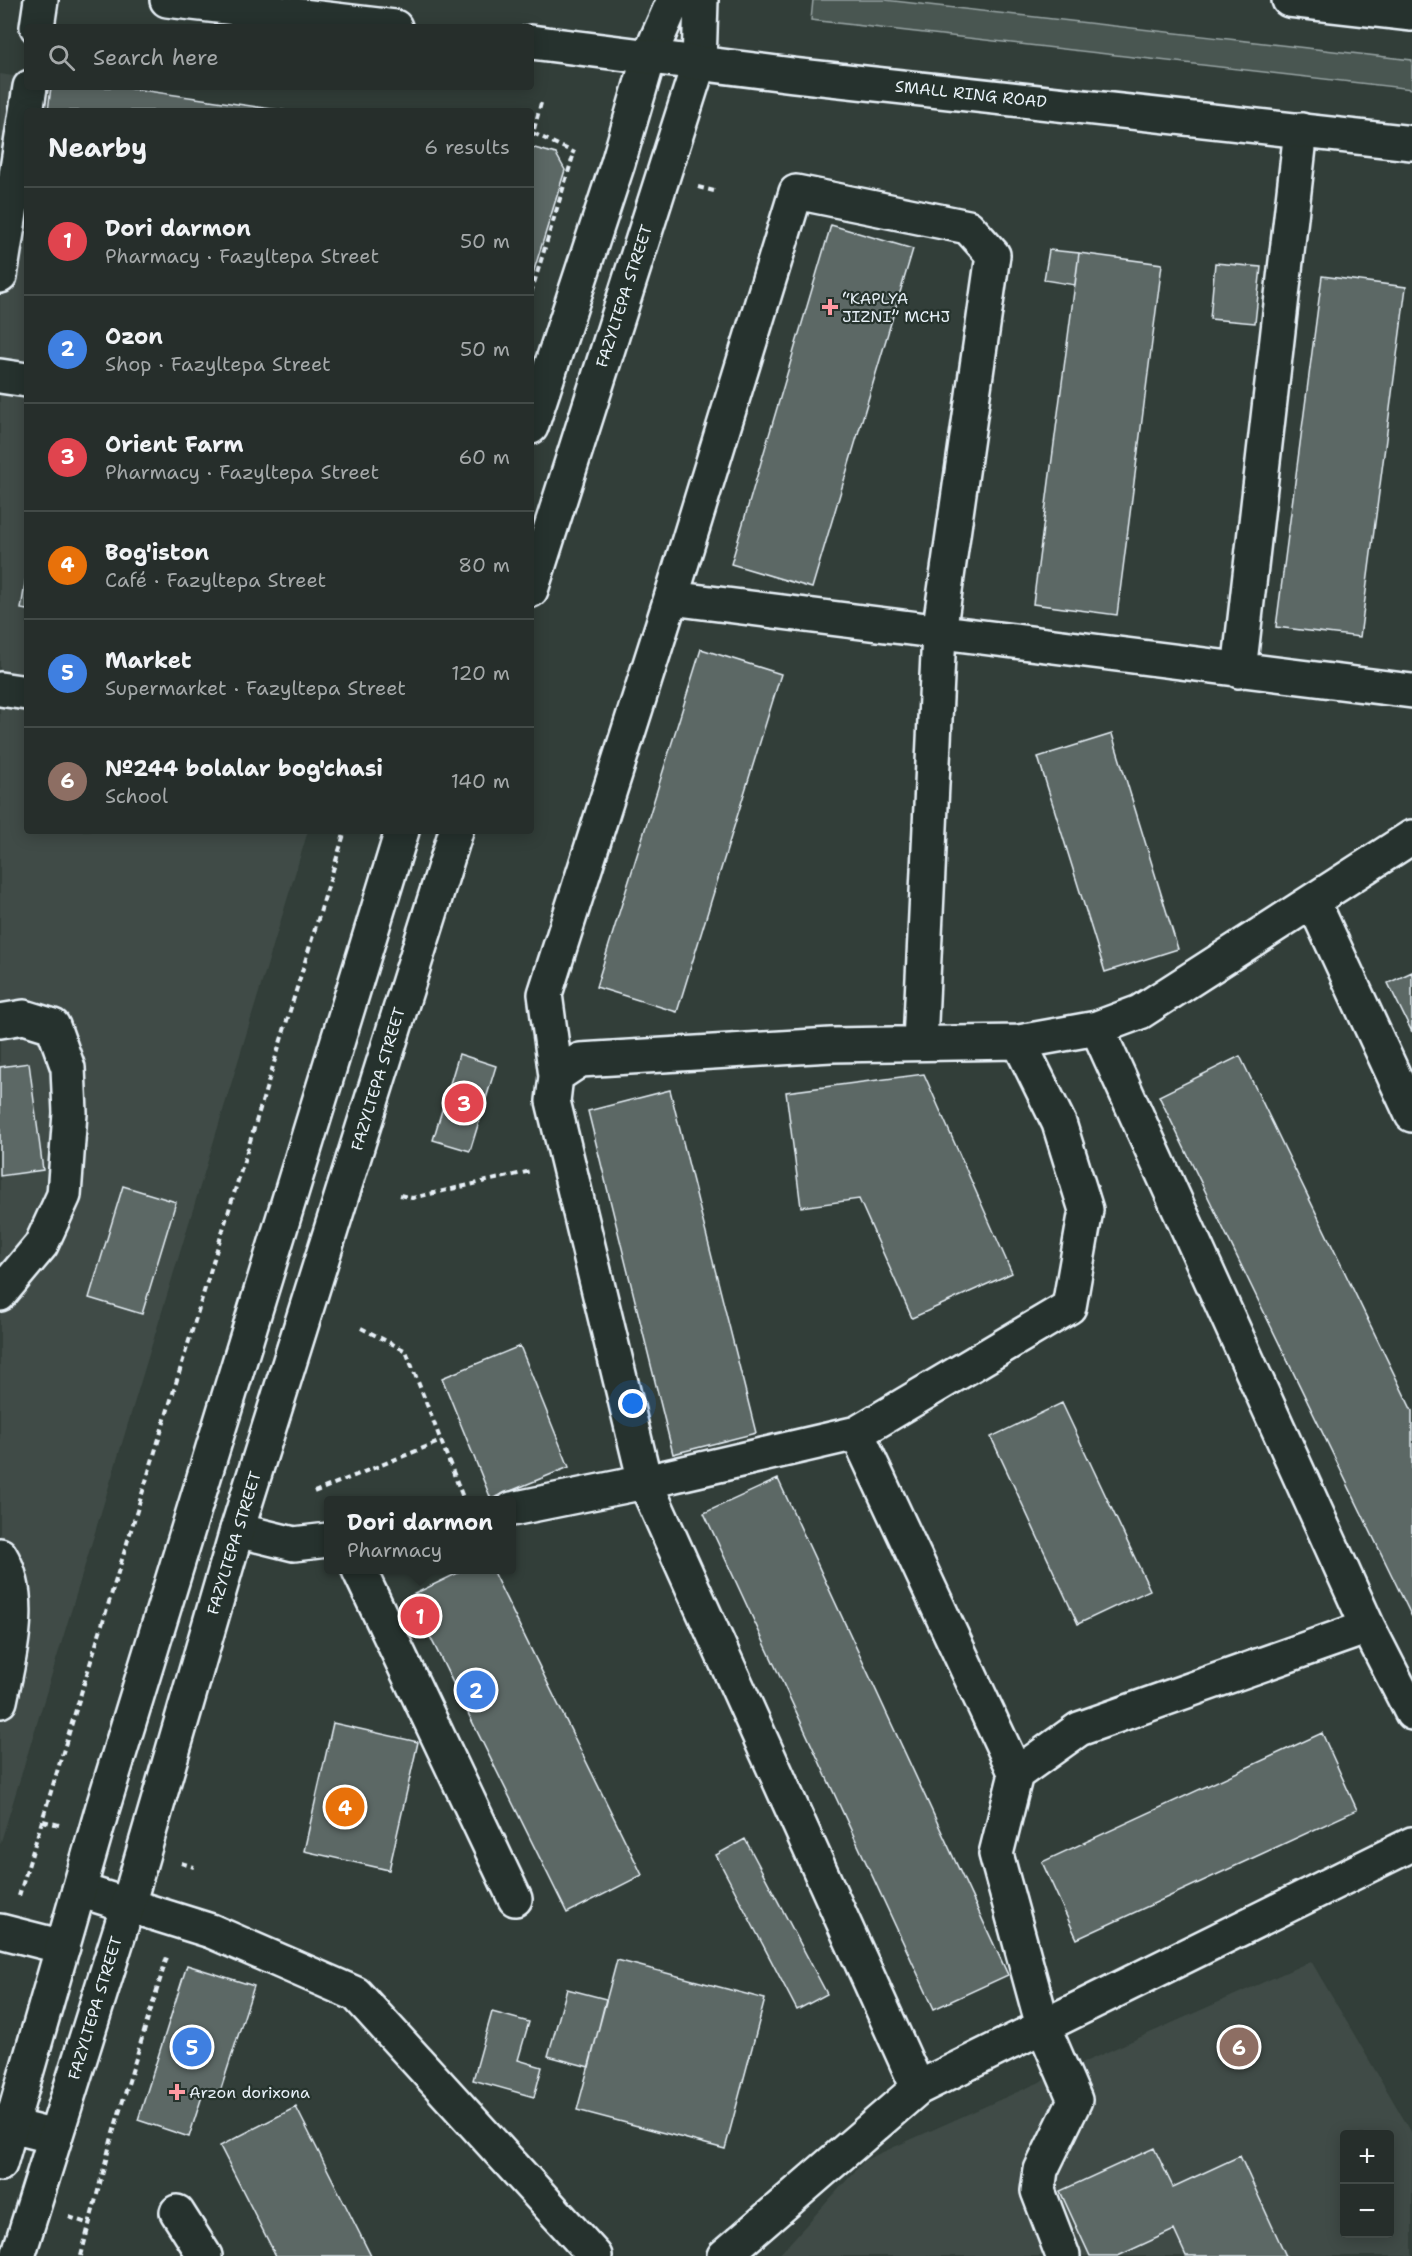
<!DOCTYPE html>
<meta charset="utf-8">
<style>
body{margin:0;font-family:"Shantell Sans",sans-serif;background:#323a37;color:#f1f3f6}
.controls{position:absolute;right:18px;bottom:18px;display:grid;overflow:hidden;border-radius:6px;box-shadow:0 3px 15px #0003}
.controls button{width:54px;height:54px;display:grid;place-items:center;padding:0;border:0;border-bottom:2px solid #424a47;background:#262e2b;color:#f1f3f6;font:30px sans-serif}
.you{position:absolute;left:633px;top:1404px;width:21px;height:21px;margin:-15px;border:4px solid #fff;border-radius:50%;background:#1a73e8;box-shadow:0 0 0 9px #1a73e833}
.badge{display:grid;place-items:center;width:39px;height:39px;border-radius:50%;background:#db2777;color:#fff;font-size:20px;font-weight:700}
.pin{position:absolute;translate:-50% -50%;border:3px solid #fff;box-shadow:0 2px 6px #0006}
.popup{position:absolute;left:324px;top:1496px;width:192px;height:78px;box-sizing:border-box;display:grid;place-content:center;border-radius:6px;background:#262e2b;filter:drop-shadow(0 2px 4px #0005);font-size:20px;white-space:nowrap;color:#a4a8a9}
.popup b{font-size:22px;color:#f1f3f6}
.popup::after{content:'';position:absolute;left:50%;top:100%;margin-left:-12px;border:12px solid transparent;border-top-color:#262e2b}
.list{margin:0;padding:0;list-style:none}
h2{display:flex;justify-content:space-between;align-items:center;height:78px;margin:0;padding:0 24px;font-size:26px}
h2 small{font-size:20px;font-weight:400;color:#a4a8a9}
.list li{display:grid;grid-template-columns:39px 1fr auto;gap:18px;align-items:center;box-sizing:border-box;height:108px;padding:0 24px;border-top:2px solid #424a47}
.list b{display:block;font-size:22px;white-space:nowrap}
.list p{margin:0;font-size:20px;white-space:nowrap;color:#a4a8a9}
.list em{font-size:20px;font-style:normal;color:#a4a8a9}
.icon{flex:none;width:33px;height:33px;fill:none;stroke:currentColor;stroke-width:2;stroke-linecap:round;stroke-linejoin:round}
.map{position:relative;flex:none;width:1412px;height:2256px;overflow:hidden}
.search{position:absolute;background:#262e2b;box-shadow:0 3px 15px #0003;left:24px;top:24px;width:510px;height:66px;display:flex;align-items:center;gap:15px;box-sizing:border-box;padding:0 21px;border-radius:6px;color:#a4a8a9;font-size:22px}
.panel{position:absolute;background:#262e2b;box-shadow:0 3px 15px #0003;left:24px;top:108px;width:510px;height:726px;border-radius:6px}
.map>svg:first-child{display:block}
.built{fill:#3f4b46;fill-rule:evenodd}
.green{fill:#495651;stroke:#98a4a4;stroke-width:1.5}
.building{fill:#5c6865;stroke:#e8f1f8;stroke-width:1.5}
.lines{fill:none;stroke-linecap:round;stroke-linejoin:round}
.minor-casing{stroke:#e8f1f8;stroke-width:38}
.major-casing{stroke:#e8f1f8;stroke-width:38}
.highway-casing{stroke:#e8f1f8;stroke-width:38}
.path{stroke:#e8f1f8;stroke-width:4;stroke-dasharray:6 4.5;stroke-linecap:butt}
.minor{stroke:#26332d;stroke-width:33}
.major{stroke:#26332d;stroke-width:33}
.highway{stroke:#26332d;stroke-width:33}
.poi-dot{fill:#ff9aa2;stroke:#26332d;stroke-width:2}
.labels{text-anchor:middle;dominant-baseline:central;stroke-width:4.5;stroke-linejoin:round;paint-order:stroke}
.street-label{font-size:16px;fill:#e8f1f8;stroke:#26332d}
.poi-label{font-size:16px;fill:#e8f1f8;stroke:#26332d;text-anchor:start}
</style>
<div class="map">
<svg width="1412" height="2256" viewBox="0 0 1412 2256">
<rect width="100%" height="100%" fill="#323e39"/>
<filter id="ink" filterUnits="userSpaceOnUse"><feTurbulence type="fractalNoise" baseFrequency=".0167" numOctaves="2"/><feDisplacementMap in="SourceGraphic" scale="12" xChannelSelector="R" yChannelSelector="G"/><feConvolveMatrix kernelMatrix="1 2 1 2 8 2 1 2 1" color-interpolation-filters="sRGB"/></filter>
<g filter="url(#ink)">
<path class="built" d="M0,74L27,78V87H51L48,111H27V831H308L0,1845Z
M1311,1961L1412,2133V2256H778L865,2160ZM1344,2134H1390V2234H1344Z"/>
<path class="green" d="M813,0H885L1412,60V89L811,20Z"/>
<path class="building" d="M51,87H120L264,108V111H48Z
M264,108L288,111H264Z
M531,147L556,154L565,170L531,280Z
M831,225L913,249L812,588L731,564Z
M1049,250L1079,253L1075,285L1044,280Z
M1079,253L1162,264L1117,615L1033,604Z
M1215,263L1261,267L1255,323L1210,319Z
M1322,276L1406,287L1360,637L1276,627Z
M27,571V610L21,609Z
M701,649L781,674L677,1012L596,987Z
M1112,734L1178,949L1105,972L1038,757Z
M1412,972V1032L1388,983Z
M459,1054L496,1066L470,1151L433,1140Z
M1240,1056L1412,1411V1617L1159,1096Z
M29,1063L43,1170L0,1176V1067Z
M924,1074L1012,1273L912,1318L859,1199L801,1207L786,1092Z
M670,1090L756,1433L673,1454L588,1111Z
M123,1186L176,1202L142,1314L89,1298Z
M520,1346L569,1467L491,1499L442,1378Z
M1062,1403L1150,1590L1078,1624L991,1437Z
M778,1479L1008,1975L934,2009L704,1513Z
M464,1570H492L642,1875L567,1913L410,1596Z
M333,1723L418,1742L389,1870L304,1851Z
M1322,1733L1357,1810L1077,1939L1042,1862Z
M745,1839L827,1994L797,2010L716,1855Z
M617,1960L765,1999L725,2149L577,2110Z
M187,1965L254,1986L219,2095L204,2090L189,2137L138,2120Z
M567,1989L606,1999L589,2067L548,2056Z
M492,2012L529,2022L518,2060L542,2067L534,2097L473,2080Z
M296,2107L371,2256H276L220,2146Z
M1154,2148L1173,2187L1240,2156L1286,2256H1186L1174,2230L1118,2256H1090L1060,2191Z"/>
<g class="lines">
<g class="minor-casing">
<path id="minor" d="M37,27L41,0
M0,276L30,87
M0,376L27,380
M671,598L1412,691
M1239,671L1301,130
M0,689L27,693
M1313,901L1412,1115
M0,1021L24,1017L53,1026L68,1068L70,1113L64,1195L41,1245L0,1294
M1097,1028L1368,1627L1412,1713
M556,1076L545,994L671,598L796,192L968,227L993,255L939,633L920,1043
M857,1433L1016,1774
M512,1509L645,1482L857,1433L1069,1307L1086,1210L1059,1123L1019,1042
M237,1530L294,1544L328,1540
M0,1555C26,1597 9,1657 0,1701
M359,1570L515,1899
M79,1890L211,1931L356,1994L595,2256
M0,1931L63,1947
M918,2088L645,1482L553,1101L556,1076L580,1060L831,1045L1019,1042L1097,1028L1140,1012L1412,837
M0,2123L55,2137
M177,2212L205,2256
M724,2256L918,2088L1412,1844
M1063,2256L1038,2191L1041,2170L1075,2100L1043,2026L996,1854L1016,1774L1079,1729L1368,1627"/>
</g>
<g class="major-casing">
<path id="major" d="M531,427L618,163L649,57L674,0
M531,590L699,63L701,0
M0,2164L102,1810L402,831
M18,2256L128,1905L237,1530L456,831"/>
</g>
<g class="highway-casing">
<path id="highway" d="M167,0L395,27
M1289,0L1412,14
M531,42L793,75L1412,143"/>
</g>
<path class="path" d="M541,103L533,133L575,153
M698,187L714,191
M531,293L574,153
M400,1195L412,1198L531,1171
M361,1328L406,1351L464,1500
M314,1492L441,1441
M43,1821L59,1825
M181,1863L194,1867
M19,1896L345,831
M69,2217L89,2224
M81,2256L113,2133L167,1957"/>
<use href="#minor" class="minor"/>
<use href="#major" class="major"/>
<use href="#highway" class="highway"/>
</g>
</g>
<g class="poi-dot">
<path d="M827 298h6v6h6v6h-6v6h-6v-6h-6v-6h6z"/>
<path d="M174 2083h6v6h6v6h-6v6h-6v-6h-6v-6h6z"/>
</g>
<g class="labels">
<g class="street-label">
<text transform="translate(971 94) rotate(6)">SMALL RING ROAD</text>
<text transform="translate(624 296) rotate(-72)">FAZYLTEPA STREET</text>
<text transform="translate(378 1079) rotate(-73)">FAZYLTEPA STREET</text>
<text transform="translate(234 1543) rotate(-73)">FAZYLTEPA STREET</text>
<text transform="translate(95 2008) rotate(-73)">FAZYLTEPA STREET</text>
</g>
<g class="poi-label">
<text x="842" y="298">“KAPLYA<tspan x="842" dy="18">JIZNI” MCHJ</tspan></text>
<text x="189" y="2092">Arzon dorixona</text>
</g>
</g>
</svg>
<div class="controls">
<button>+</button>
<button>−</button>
</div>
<div class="you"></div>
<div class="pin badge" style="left:420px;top:1616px;background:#e0444e">1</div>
<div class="popup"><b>Dori darmon</b>Pharmacy</div>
<div class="pin badge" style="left:476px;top:1690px;background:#3f7fe0">2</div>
<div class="pin badge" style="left:464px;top:1103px;background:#e0444e">3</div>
<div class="pin badge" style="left:345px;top:1807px;background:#e8710a">4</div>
<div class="pin badge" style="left:192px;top:2047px;background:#3f7fe0">5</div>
<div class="pin badge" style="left:1239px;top:2047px;background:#8d6e63">6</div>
<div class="search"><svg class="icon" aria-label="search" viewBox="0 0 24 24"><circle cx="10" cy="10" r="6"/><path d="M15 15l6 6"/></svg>Search here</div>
<section class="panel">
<h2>Nearby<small>6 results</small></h2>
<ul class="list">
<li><span class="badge" style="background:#e0444e">1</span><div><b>Dori darmon</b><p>Pharmacy · Fazyltepa Street</p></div><em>50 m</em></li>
<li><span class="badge" style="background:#3f7fe0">2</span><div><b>Ozon</b><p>Shop · Fazyltepa Street</p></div><em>50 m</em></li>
<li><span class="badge" style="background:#e0444e">3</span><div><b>Orient Farm</b><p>Pharmacy · Fazyltepa Street</p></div><em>60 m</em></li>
<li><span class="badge" style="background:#e8710a">4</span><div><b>Bog'iston</b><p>Café · Fazyltepa Street</p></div><em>80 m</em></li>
<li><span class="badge" style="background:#3f7fe0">5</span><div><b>Market</b><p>Supermarket · Fazyltepa Street</p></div><em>120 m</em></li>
<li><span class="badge" style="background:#8d6e63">6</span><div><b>№244 bolalar bog'chasi</b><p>School</p></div><em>140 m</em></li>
</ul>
</section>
</div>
